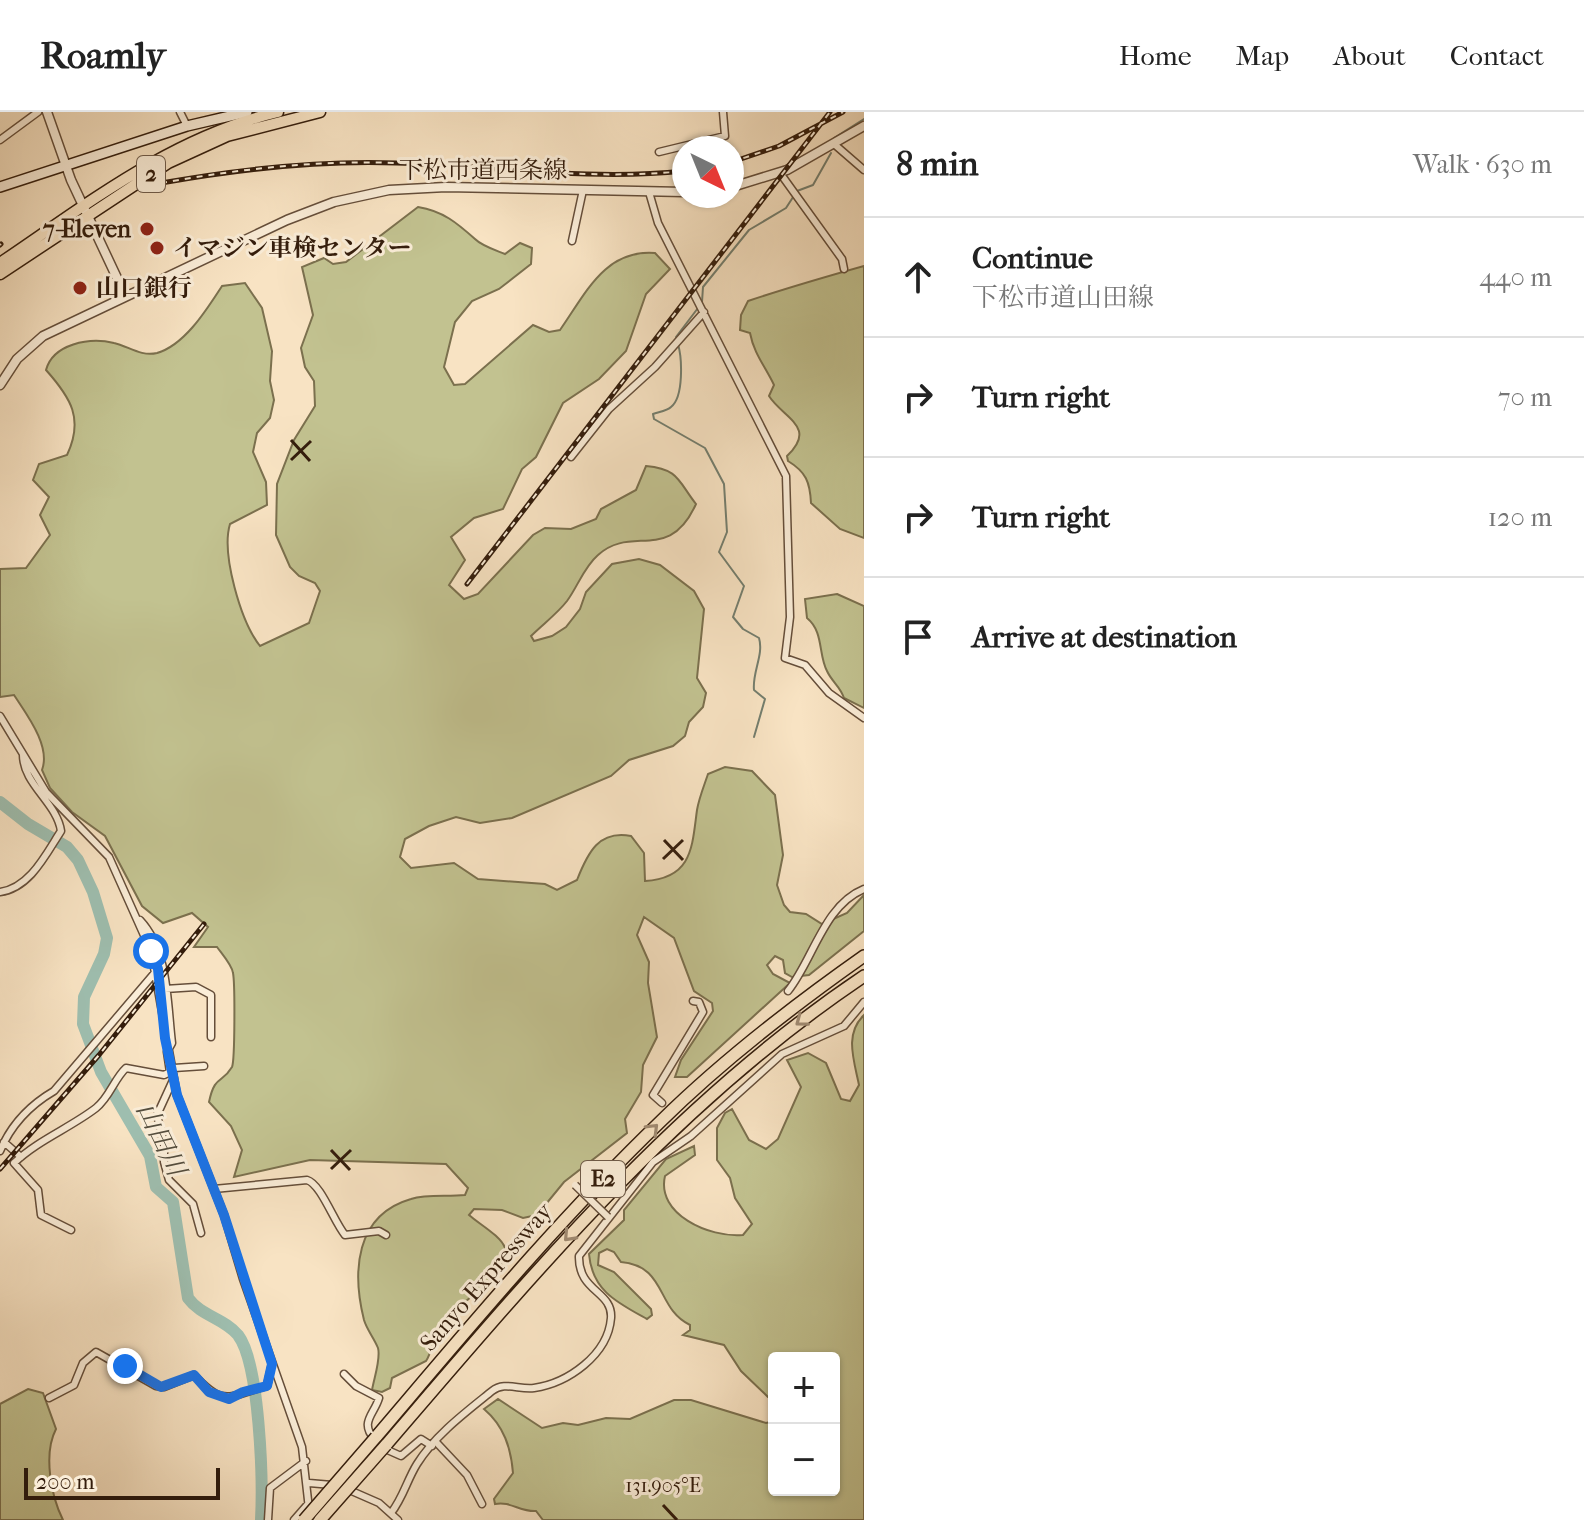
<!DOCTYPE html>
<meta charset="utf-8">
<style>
body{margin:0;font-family:"IM FELL French Canon","Noto Serif JP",serif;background:#f2f2f2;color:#222}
.controls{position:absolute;right:24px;bottom:24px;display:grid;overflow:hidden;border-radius:8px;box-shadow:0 2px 6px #0004}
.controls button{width:72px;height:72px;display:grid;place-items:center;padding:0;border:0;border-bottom:2px solid #e0e0e0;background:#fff;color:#222;font:40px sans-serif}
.compass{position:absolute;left:672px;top:24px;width:72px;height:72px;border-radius:50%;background:#fff;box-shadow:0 2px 6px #0004;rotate:137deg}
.scale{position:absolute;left:24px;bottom:20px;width:196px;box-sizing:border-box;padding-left:8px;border:4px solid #341d0c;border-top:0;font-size:22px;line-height:28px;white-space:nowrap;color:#341d0c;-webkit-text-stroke:6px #faedd8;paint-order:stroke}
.stop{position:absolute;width:24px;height:24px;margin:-18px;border:6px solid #1a73e8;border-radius:50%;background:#fff}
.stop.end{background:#1a73e8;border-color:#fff;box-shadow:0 2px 8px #0008}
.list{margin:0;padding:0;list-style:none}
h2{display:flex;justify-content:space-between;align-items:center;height:104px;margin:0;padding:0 32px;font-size:34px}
h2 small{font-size:26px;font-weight:400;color:#767676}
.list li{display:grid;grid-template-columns:52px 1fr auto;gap:24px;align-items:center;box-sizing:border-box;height:120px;padding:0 32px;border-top:2px solid #e0e0e0}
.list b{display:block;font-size:30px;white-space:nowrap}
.list p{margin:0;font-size:26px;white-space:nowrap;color:#767676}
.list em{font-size:26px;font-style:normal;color:#767676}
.icon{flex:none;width:44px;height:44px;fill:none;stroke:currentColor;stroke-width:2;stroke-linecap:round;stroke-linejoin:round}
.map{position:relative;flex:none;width:864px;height:1408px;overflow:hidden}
header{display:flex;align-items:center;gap:48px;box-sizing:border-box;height:112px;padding:0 40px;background:#fff;border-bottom:2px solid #e0e0e0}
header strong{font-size:38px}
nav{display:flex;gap:44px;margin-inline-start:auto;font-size:28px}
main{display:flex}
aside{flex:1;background:#fff}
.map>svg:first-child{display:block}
.green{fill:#c2c290;stroke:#7b704e;stroke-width:2}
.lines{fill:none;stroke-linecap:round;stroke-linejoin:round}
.stream{stroke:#747e6e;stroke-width:2}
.river{stroke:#9ebeaf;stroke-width:12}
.minor-casing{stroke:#654e3a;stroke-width:9}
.tertiary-casing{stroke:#654e3a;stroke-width:11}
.secondary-casing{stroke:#341d0c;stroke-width:12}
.trunk-casing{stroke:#341d0c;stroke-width:13}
.motorway-casing{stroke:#341d0c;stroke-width:14}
.minor{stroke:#faedd8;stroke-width:6}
.tertiary{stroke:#faedd8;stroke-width:8}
.secondary{stroke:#faedd8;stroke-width:9}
.trunk{stroke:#f8e3c3;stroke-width:10}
.motorway{stroke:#f8e3c3;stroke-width:11}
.rail-casing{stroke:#341d0c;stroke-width:5}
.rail{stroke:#faedd8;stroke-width:2;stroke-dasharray:6;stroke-linecap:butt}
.minor-bridge-casing{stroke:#654e3a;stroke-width:9;stroke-linecap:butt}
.motorway-bridge-casing{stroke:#341d0c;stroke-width:14;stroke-linecap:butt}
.minor-bridge{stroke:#faedd8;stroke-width:6}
.motorway-bridge{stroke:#f8e3c3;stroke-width:11}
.oneway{stroke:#a08a71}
.route{stroke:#1a73e8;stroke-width:10}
.ticks{fill:none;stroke:#341d0c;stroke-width:3}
.poi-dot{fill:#8f2418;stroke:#faedd8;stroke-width:3}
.labels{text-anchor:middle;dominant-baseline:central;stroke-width:6;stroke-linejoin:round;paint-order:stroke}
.shield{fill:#faedd8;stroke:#6f5b49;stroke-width:2}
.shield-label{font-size:22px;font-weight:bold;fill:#341d0c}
.street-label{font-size:24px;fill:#341d0c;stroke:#faedd8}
.poi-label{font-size:24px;font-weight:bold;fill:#341d0c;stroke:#faedd8;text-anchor:start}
.water-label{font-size:26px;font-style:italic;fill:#544d3d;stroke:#faedd8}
.ticks-label{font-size:20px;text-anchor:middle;fill:#341d0c;stroke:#faedd8;stroke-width:6;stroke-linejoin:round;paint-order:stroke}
</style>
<header>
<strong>Roamly</strong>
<nav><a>Home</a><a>Map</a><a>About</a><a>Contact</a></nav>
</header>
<main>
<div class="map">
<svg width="864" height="1408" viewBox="0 0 864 1408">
<rect width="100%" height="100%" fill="#f8e3c3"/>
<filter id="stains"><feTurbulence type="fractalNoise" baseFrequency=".0025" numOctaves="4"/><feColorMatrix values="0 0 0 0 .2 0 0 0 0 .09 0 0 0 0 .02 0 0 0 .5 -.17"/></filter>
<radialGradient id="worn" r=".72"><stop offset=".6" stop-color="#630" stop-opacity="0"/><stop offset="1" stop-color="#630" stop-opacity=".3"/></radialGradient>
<path class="green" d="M418,95C443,99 457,111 475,127C482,134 495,138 505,142L520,131L532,136L531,152L499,177L472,189L455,210L444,255L454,273L465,272L533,213L549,220L560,218C586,181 605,137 655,141L670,157L646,182L626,239L599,267L563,291L536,345L522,357L503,397L474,406L451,425L465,448L449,473L464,487L478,482L533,423L545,416L571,417L596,407L601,397L636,378L646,354C679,357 678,369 696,392C669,452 632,412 598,443C584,455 578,474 567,489C557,502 543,512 531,524L534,529L552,524L566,515L580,497L586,480L612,452L639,447L660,453L694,479L704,497L697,566L706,581L703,595L689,610L685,624L673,634L629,648L611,664L512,706L480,711L456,705L429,714L405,727L400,745L411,756L454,751L478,767L545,772L557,778L577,768C588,740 599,718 631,724L644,741L645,769C693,766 692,734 697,698C699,686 704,674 708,662L725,655L752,659L775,683L783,743L777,773L784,793L790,800L806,802L822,812L847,801L864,783V819L809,863L792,865L785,861L783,848L775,844L767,853L773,862L790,871L687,965H675L681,948L713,899L712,891L694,879L674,826L644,805L637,823L649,850L648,871L657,925L643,953L641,980L625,1007L627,1021L564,1070L537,1103L523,1106L502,1098L474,1097L469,1103C479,1112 501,1124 505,1136C513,1159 448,1198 437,1220C432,1230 432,1240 426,1249L392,1266L390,1276L382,1280L372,1278C374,1266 381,1247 378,1236C374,1226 367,1218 364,1208C352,1160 355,1103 411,1087C427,1082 448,1085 465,1083L468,1076L446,1052L310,1048L234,1065L242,1038L231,1014L209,990C215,962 222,972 232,955C235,948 235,871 233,861C232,853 222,842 217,835H194L208,815L192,801L163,811L142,794L105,724L72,700L50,676L42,658C51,634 27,603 14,583L0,585V457L26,456L50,423L40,403L49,385L33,368L39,352L67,343C84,307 71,286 46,258C53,232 89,225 114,231C128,234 141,245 157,241C185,233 207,197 222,174L245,171L262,196L272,239L270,269L274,288L270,306L257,321L253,340L266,370L267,393L230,412C221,442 241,510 260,534L309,511L320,479L315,471L299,464L290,455L276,423L277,372L294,328L315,294L314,269L305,255L301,236L313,203L302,155L324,146L333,152L346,150Z
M864,154V426L840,417L811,391C810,370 806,360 788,349L787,344C818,315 783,306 769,284L774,273C765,254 754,242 750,221L740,218L741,203L748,189C787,176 825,165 864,154Z
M837,482L864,494V596L844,586C840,574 832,570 827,559C818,542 824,520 807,506L805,487Z
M864,903V1408H543L536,1399C520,1400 511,1389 495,1392L494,1387L513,1361C511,1336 504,1314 484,1297L498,1287L542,1316L563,1311L578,1313L606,1306L630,1307L674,1288H691L766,1311L774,1309V1378H834V1246H774V1286L768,1285L741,1259L724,1233L683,1223L690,1218V1213C656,1197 667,1154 621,1150L614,1140L607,1137L599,1141L598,1153L614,1160L651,1197L652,1203L647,1207C618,1191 592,1179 589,1142L624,1108V1098L666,1047L694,1034L695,1043L665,1064C656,1102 709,1126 743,1123L752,1112L735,1086L730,1066L717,1048V1016L725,1001L732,997L749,1028L766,1037L778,1027L801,975L787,948L808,941L826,951L841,987L850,989L859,973C854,948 844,922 864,903Z
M28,1277L43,1281L56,1317C43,1342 51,1384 63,1408H0V1292Z"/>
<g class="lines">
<path class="stream" d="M834,26L864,7
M702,190L703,175L749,118L786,96L797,79L813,73L831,41
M676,225L698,196
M678,232C682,246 684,285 671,295C667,299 658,300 653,302L654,307L705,336L724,372L727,420L719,440L744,474L733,505L743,517L759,526C764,543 752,560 754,578L765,587L754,625"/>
<path class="river" d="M0,690L28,712L67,735L78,748L93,780L107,826L104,842L84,885L83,912L101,960L150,1044L156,1075L173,1090L188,1186C201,1204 224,1206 238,1223C260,1252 263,1369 261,1408"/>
<g class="minor-casing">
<path id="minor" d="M180,0L187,14
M0,28L38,0
M834,32L864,58
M659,40L725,24L723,0
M780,61L842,147L844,157
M649,80L658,111L786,364L790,505L785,546L805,553L829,581L864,606
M572,129L583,78
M571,345L609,297L655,255L704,200
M0,604L46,680L109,745L151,839L177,983L224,1103L243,1167L302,1335L309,1397L314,1408
M0,780C30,776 46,742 61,719C57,691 23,672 23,643
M165,877L196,875L211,883V925
M788,879C813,848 824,793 864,777
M174,956L204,954
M174,966L157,1003L164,1032V1050L169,1068L193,1092L201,1121
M662,991L653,983L703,900L699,890L693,889
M4,1030L21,1045
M0,1039C11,1013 30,993 54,979L158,857
M214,1077L307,1068C321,1072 334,1110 345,1123L379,1119L386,1123
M71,1118L41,1103L38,1078L14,1051C38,1028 70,1016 96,996C110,985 114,967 126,956L164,963L170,960L167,940L172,931C167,891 169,839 140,808
M344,1262L356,1274L379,1286C374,1303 359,1310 375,1328
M49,1286L74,1273L83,1251L96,1240L156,1274L164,1275L194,1263C225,1296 228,1284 267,1274L272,1252
M436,1330L467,1363L482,1392
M383,1336L401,1344L421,1327L432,1334
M309,1371L332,1373
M347,1377L379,1391L398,1408
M391,1401C403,1386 407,1368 417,1352C435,1323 466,1300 492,1279C504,1269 519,1278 534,1276C568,1271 608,1243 611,1206C613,1179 578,1180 579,1144L653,1050L691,1024L782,942L844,914L864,890
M268,1408L270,1376L306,1349
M294,1408L308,1392"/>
</g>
<g class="tertiary-casing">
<path id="tertiary" d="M47,0L71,68L125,183
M732,75L787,58L864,14
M0,273L17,247L43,224L287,108L334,90L389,78L446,75L684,80"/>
</g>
<g class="secondary-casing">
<path id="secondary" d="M0,75L187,14L247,0"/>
</g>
<g class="trunk-casing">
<path id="trunk" d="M0,151C89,91 172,25 278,0
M0,162L168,51L227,24L320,0"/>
</g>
<g class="motorway-casing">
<path id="motorway" d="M376,1325C468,1217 559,1107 661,1009C723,948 793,894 864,844
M386,1333C532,1163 676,990 864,864"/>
</g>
<use href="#minor" class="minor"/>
<use href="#tertiary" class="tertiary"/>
<use href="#secondary" class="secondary"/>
<use href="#trunk" class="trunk"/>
<use href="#motorway" class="motorway"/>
<g class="rail-casing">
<path id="rail" d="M732,50L779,34L843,0
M161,71C240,57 317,48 397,51C492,54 589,69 684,59
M0,133L1,132
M467,472L830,0
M0,1057L99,943L204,812"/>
</g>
<use href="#rail" class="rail"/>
<g class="minor-bridge-casing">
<path id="minor-bridge" d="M575,1073L608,1105"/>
</g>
<g class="motorway-bridge-casing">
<path id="motorway-bridge" d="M304,1408L376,1325
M320,1408L386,1333"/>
</g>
<use href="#minor-bridge" class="minor-bridge"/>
<use href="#motorway-bridge" class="motorway-bridge"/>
</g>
<defs><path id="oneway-chevron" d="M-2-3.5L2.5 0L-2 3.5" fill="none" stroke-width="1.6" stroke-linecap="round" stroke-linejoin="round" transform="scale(2)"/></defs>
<g class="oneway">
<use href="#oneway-chevron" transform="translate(801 909) rotate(143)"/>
<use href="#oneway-chevron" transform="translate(653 1017) rotate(-45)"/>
<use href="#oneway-chevron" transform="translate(569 1124) rotate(133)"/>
</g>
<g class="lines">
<path class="route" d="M125,1254L161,1275L194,1263L209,1280L229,1287L243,1280L267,1274L272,1252L224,1103L177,983L165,926L158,857L151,839"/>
</g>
<path class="ticks" d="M291,328L310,349M291,348L311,329M664,728L683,748M663,747L683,728M331,1038L350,1058M331,1057L351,1038M663,1393L677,1408"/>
<g class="poi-dot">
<circle cx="147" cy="117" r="8"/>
<circle cx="157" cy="136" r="8"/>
<circle cx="80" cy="176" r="8"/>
</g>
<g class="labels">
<g class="shield">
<rect x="137" y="44" width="28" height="36" rx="6"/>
<rect x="581" y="1049" width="44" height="36" rx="6"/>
</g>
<g class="shield-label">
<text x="151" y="62">2</text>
<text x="603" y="1067">E2</text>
</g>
<g class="street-label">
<text x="483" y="58">下松市道西条線</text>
<text transform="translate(486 1165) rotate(-49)">Sanyo Expressway</text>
</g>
<g class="poi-label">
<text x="131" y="117" text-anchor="end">7-Eleven</text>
<text x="173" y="136">イマジン車検センター</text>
<text x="96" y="176">山口銀行</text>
</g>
<g class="water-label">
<text transform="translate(161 1027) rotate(64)">山田川</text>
</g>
</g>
<g class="ticks-label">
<text x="663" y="1380">131.905°E</text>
</g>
<rect width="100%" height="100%" filter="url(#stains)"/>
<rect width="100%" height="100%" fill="url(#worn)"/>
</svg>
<div class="controls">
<button>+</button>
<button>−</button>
</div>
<svg class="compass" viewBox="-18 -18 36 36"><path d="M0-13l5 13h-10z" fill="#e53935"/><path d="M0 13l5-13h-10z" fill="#767676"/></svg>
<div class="scale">200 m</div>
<div class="stop" style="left:151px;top:839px"></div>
<div class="stop end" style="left:125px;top:1254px"></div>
</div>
<aside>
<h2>8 min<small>Walk · 630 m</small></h2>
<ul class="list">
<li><svg class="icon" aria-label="ahead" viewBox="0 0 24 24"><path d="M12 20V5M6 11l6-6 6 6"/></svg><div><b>Continue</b><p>下松市道山田線</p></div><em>440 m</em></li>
<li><svg class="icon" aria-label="right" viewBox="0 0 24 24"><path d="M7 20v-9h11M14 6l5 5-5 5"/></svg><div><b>Turn right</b></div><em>70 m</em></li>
<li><svg class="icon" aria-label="right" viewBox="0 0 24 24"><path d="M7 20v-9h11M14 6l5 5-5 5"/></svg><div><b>Turn right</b></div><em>120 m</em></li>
<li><svg class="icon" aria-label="arrive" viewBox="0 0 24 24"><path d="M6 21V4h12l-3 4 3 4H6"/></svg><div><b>Arrive at destination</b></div></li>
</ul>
</aside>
</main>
